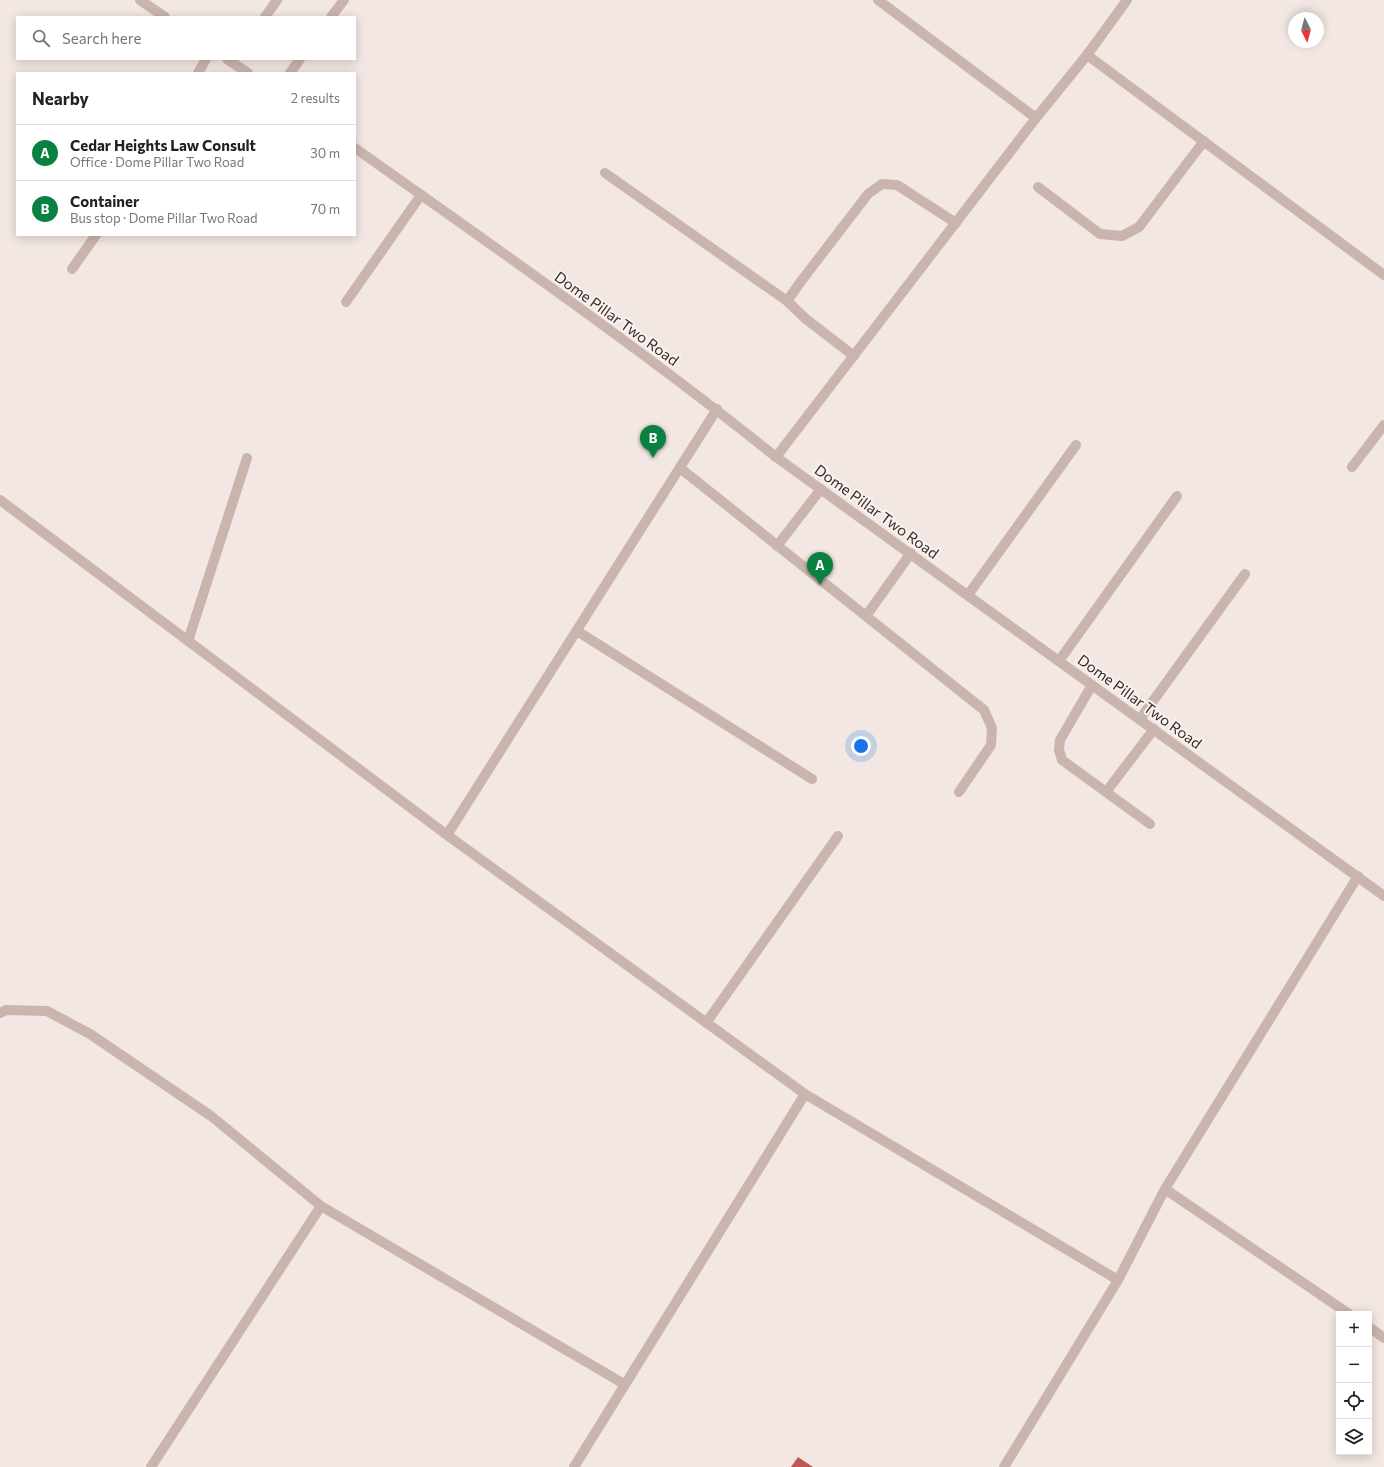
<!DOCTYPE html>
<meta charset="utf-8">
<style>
body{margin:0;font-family:Commissioner,sans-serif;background:#f2f2f2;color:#222}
.controls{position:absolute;right:12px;bottom:12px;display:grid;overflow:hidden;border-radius:0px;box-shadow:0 2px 10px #0003}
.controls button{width:36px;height:36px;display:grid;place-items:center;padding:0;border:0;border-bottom:1px solid #e0e0e0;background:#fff;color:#222;font:20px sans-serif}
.compass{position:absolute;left:1288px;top:12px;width:36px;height:36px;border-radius:50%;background:#fff;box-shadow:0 2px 10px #0003;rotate:174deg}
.you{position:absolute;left:861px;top:746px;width:14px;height:14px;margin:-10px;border:3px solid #fff;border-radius:50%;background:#1a73e8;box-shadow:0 0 0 6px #1a73e833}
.badge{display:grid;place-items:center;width:26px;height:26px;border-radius:50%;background:#0b8043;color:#fff;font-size:13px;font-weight:700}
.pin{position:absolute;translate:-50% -33px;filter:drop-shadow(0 1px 2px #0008)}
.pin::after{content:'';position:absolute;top:21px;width:14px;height:12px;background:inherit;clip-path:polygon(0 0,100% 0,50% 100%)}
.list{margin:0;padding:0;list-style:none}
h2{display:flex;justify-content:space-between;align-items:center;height:52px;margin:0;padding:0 16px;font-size:17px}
h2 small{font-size:13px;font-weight:400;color:#767676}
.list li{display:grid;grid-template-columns:26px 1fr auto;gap:12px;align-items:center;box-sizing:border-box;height:56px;padding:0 16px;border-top:1px solid #e0e0e0}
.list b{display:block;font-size:15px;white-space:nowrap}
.list p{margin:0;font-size:13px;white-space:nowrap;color:#767676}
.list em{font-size:13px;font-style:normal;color:#767676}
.icon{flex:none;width:22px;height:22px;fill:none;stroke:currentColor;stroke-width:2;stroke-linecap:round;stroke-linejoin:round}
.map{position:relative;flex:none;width:1384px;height:1467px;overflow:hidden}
.search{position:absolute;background:#fff;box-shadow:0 2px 10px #0003;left:16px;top:16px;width:340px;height:44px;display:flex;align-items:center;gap:10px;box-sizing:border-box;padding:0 14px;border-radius:0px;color:#767676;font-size:15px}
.panel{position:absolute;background:#fff;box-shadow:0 2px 10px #0003;left:16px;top:72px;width:340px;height:164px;border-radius:0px}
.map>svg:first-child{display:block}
.building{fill:#be5855}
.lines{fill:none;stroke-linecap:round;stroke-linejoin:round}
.service{stroke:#cab5ae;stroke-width:10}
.minor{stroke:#cab5ae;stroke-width:10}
.tertiary{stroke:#cab5ae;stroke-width:10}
.labels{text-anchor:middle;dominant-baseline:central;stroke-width:4;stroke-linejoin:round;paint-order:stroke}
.street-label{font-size:15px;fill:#392d2c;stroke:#faf2ef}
</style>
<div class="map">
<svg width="1384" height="1467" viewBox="0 0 1384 1467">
<rect width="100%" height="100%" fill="#f2e7e2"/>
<path class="building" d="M798,1457L813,1467H791Z"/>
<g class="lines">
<path class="service" d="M265,17L277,0
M605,173L787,301
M1038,187L1100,234L1122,236L1139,227L1204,141
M346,302L421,195
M854,356L806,319L787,301L802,280L868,194L882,184L897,185L956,223
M1352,467L1384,425
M680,468L984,710L992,728L991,745L959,792
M777,546L821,489
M968,595L1076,445
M866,616L911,553
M577,631L812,779
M188,641L247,458
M1059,661L1177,496
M1092,685L1060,740L1059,750L1062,760L1150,824
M1140,719L1245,574
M1106,792L1154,729
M706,1023L838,836"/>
<path class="minor" d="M878,0L1036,118
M331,17L344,0
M1087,55L1384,275
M198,73L206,59
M290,73L300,59
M72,269L96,235
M776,457L1036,118L1087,55L1127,0
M0,500L447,835L805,1094L1118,1280
M447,835L717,409
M0,1013L6,1010L47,1011L90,1034L211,1116L321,1206L624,1384
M1165,1189L1349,1314
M1369,1327L1384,1338
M151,1467L321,1206
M574,1467L805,1094
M1004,1467L1118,1280L1165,1189L1358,876"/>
<path class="tertiary" d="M140,0L165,17
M227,59L248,73
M355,148C497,249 640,348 776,457L1384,896"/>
</g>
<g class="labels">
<g class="street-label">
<text transform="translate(617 318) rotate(36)">Dome Pillar Two Road</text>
<text transform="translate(877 511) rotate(36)">Dome Pillar Two Road</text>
<text transform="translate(1140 701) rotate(36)">Dome Pillar Two Road</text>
</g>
</g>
</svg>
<div class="controls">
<button>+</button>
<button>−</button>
<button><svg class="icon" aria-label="locate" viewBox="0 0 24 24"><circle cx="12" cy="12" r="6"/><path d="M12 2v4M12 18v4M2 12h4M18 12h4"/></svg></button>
<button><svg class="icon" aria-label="layers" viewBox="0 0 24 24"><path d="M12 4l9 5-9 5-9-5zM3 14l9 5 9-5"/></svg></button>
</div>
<svg class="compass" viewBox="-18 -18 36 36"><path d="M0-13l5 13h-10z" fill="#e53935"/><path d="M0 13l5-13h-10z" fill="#767676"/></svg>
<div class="you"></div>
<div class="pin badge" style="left:820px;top:585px">A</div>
<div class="pin badge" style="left:653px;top:458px">B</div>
<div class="search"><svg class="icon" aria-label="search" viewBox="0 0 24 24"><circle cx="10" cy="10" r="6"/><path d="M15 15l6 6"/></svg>Search here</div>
<section class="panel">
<h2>Nearby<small>2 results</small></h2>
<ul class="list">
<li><span class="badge">A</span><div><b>Cedar Heights Law Consult</b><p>Office · Dome Pillar Two Road</p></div><em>30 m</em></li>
<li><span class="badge">B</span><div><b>Container</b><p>Bus stop · Dome Pillar Two Road</p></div><em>70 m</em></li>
</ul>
</section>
</div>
